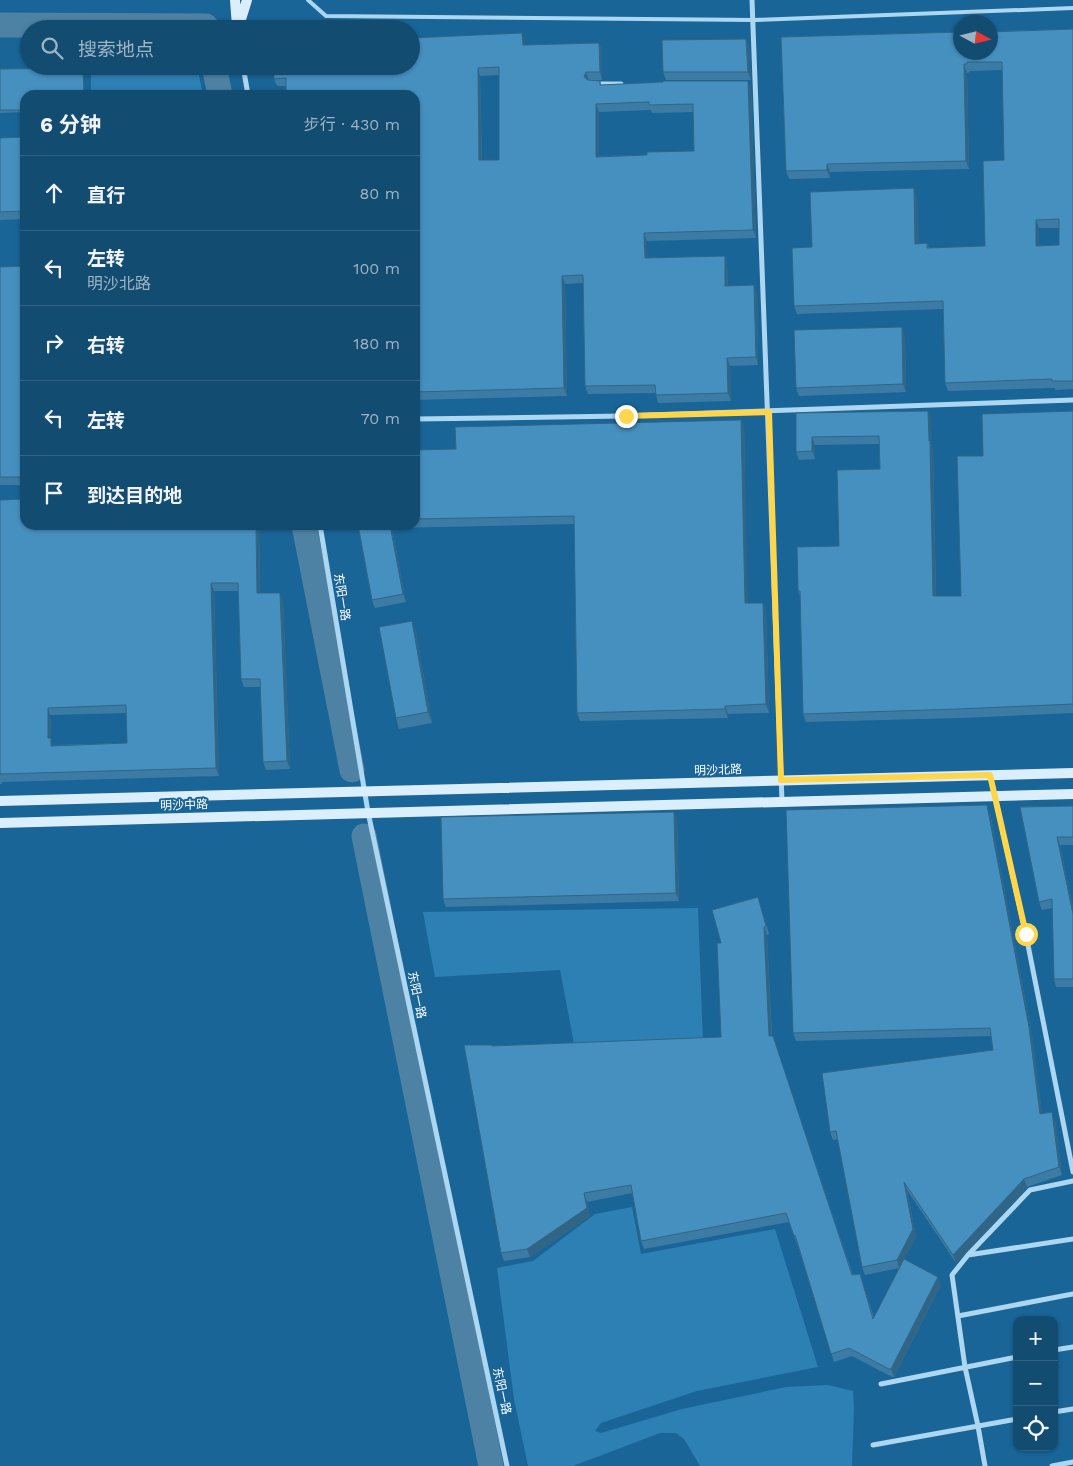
<!DOCTYPE html>
<html lang="zh">
<meta charset="utf-8">
<style>
body{margin:0;font-family:"Work Sans","Noto Sans SC",sans-serif;background:#1c5376;color:#f1f3f6}
.controls{position:absolute;right:15px;bottom:15px;display:grid;overflow:hidden;border-radius:10px;box-shadow:0 1px 4px #0004}
.controls button{width:45px;height:45px;display:grid;place-items:center;padding:0;border:0;border-bottom:1px solid #326384;background:#134c71;color:#f1f3f6;font:25px sans-serif}
.compass{position:absolute;left:953px;top:15px;width:45px;height:45px;border-radius:50%;background:#134c71;box-shadow:0 1px 4px #0004;rotate:97deg}
.stop{position:absolute;width:15px;height:15px;margin:-11px;border:4px solid #ffd54a;border-radius:50%;background:#fff}
.stop.end{background:#ffd54a;border-color:#fff;box-shadow:0 1px 5px #0008}
.list{margin:0;padding:0;list-style:none}
h2{display:flex;justify-content:space-between;align-items:center;height:65px;margin:0;padding:0 20px;font-size:21px}
h2 small{font-size:16px;font-weight:400;color:#9db4c3}
.list li{display:grid;grid-template-columns:32px 1fr auto;gap:15px;align-items:center;box-sizing:border-box;height:75px;padding:0 20px;border-top:1px solid #326384}
.list b{display:block;font-size:19px;white-space:nowrap}
.list p{margin:0;font-size:16px;white-space:nowrap;color:#9db4c3}
.list em{font-size:16px;font-style:normal;color:#9db4c3}
.icon{flex:none;width:28px;height:28px;fill:none;stroke:currentColor;stroke-width:2;stroke-linecap:round;stroke-linejoin:round}
.map{position:relative;flex:none;width:1073px;height:1466px;overflow:hidden}
.search{position:absolute;background:#134c71;box-shadow:0 1px 4px #0004;left:20px;top:20px;width:400px;height:55px;display:flex;align-items:center;gap:12px;box-sizing:border-box;padding:0 18px;border-radius:28px;color:#9db4c3;font-size:19px}
.panel{position:absolute;background:#134c71;box-shadow:0 1px 4px #0004;left:20px;top:90px;width:400px;height:440px;border-radius:15px}
.map>svg:first-child{display:block}
.green{fill:#2d80b4}
.lines{fill:none;stroke-linecap:round;stroke-linejoin:round}
.river{stroke:#4e82a4;stroke-width:25}
.lane{stroke:#add6f1;stroke-width:4}
.street{stroke:#add6f1;stroke-width:5}
.secondary{stroke:#dbeefb;stroke-width:10}
.wall{fill:#3c7ca4;fill-rule:evenodd}
.shaded-wall{fill:#316586}
.building{fill:#4690bf;stroke:#316586;fill-rule:evenodd}
.route{stroke:#ffd54a;stroke-width:6}
.labels{text-anchor:middle;dominant-baseline:central;stroke-width:4;stroke-linejoin:round;paint-order:stroke}
.street-label{font-size:12px;fill:#fff;stroke:#196597}
</style>
<div class="map">
<svg width="1073" height="1466" viewBox="0 0 1073 1466">
<rect width="100%" height="100%" fill="#196597"/>
<path class="green" d="M91,66H197L203,95H91Z
M698,908L703,1042L575,1049L560,970L435,977L423,912Z
M632,1207L641,1254L775,1229L818,1367L697,1391L601,1423L595,1431L601,1433L682,1409L786,1387L828,1385L853,1391L854,1408L852,1466H700L684,1439L676,1433H660L573,1466H528L514,1399L497,1268L533,1261L595,1214Z"/>
<g class="lines">
<path class="river" d="M0,25L206,26L207,29
M214,66L220,95
M304,525L352,770
M364,836L491,1466"/>
<path class="lane" d="M308,0L326,16L754,20L1073,8"/>
<path class="street" d="M752,0L782,801
M243,66L248,95
M594,84H621
M415,419L625,416L1073,400
M320,525L368,812L507,1466
M990,775L1026,935L1073,1172
M968,1255L1073,1239
M958,1316L1073,1294
M1054,1350L1073,1347
M881,1384L1017,1357
M1054,1412L1073,1409
M873,1445L1017,1419
M985,1466L978,1426L965,1367L952,1275L968,1255L1030,1190L1073,1181
M1052,1466L1073,1462"/>
<path class="secondary" d="M235,0L237,26
M238,29L247,0
M0,801L1073,773
M0,823L1073,794"/>
</g>
<path class="wall" d="M1073,29V389L1055,390V388L948,391L945,383L943,309L797,314L794,306L812,247L917,197L918,244L927,243L929,248L985,246L1004,160L1002,70L970,71V72L967,73L969,169L830,172V178L789,179L786,171L781,37ZM1039,228H1059V245L1039,246Z
M746,39L749,47L751,80H666L663,72Z
M525,41V45L599,43L602,51V80H589L600,81L601,85L751,88L756,238L647,241V258L725,256L727,264L728,286L757,293L758,365L730,366L731,401L658,403L656,395V393L588,394L585,386L583,283L565,284L567,396L415,400V95L286,86H277L274,79L411,66ZM499,75V160H482L480,76ZM651,110L652,113L693,112L694,151L647,155L599,156V112Z
M0,69L84,70L25,95V112L0,113Z
M25,137V219L0,220V138Z
M25,266V485H0V267Z
M905,335L906,392L799,396L796,388Z
M1073,411V713L961,718L806,722L803,714L800,598L798,591L839,546L880,469L879,444L815,445V459L799,460L796,452V413L931,419V444L933,449L936,596H961L983,456Z
M741,420L744,428L747,603H763L766,611L769,713L728,714V718L580,721L577,713L574,524L392,528L406,602L375,608L372,600L358,525H415V450L456,449Z
M0,500L25,525H259L260,593L283,600L290,769L266,770L263,762L260,687H244L241,679L238,591H214L219,776L2,782V784H0ZM127,713V743L53,745L51,738L50,715Z
M416,632L432,723L399,729L396,718Z
M1073,806V845H1060L1073,908V987H1056L1054,979L1052,908L1042,910L1039,902L1020,807Z
M674,812L677,819L679,901L446,907L443,899Z
M990,813L1032,1035L1042,1114L1055,1120L1062,1175L1027,1187L956,1263L907,1190L916,1237L904,1259L941,1285L894,1377H892L852,1356L834,1362L797,1244L789,1222L644,1249L641,1241L632,1193L587,1202L590,1216L530,1257L504,1261L501,1253L492,1046L721,1037V943L758,897L769,934L767,935L772,1036L853,1275L860,1274L874,1318L899,1268L865,1275L862,1267L838,1139L833,1140L830,1132L993,1050L992,1036L796,1041L793,1033Z"/>
<path class="shaded-wall" d="M522,33L525,41L526,53L523,45Z
M746,39L749,47L751,80L748,72Z
M599,43L602,51V80L600,72Z
M964,64L967,73L969,169L966,161Z
M83,68L84,70L85,95H84Z
M478,68L480,76L482,168L479,160Z
M586,72L589,80L587,84L584,77Z
M748,81L751,88L756,238L753,230Z
M596,104L599,112V164L596,157Z
M827,164L830,172V178L827,170Z
M914,188L917,197L919,252L915,244Z
M1036,220L1039,228V255L1036,246Z
M644,233L647,241L648,266L645,258Z
M725,256L727,264L728,293L725,286Z
M562,276L565,284L567,396L564,388Z
M754,285L757,293L758,365L756,357Z
M902,327L905,335L906,392L903,384Z
M727,358L730,366L731,401L728,393Z
M928,411L931,419V444L933,449L936,605L933,596Z
M741,420L744,428L748,611L745,603Z
M812,437L815,445V459L812,451Z
M256,525H259L260,601L257,593Z
M390,525H391L392,528L406,602L403,594Z
M211,583L214,591L219,776L216,768Z
M280,593L283,600L290,769L287,761Z
M763,603L766,611L769,713L766,704Z
M412,621L416,632L432,723L428,712Z
M725,706L728,714V718L725,709Z
M48,708L50,715L51,738L54,746V753L48,738Z
M987,805L990,813L1032,1035L1043,1122L1040,1114Z
M674,812L677,819L679,901L676,893Z
M1057,837L1060,845L1073,908V914Z
M764,927L767,935L772,1044L769,1036Z
M1052,1112L1055,1120L1062,1175L1059,1167Z
M1024,1179L1027,1187L956,1263L953,1255Z
M904,1182L907,1190L916,1237L899,1268L897,1260Z
M584,1193L587,1202L590,1216L530,1257L527,1249Z
M938,1277L941,1285L894,1377L891,1369Z"/>
<path class="building" d="M1073,29V381H1052V379L945,383L943,301L794,306L792,248L812,247L810,192L914,188L915,244L927,243V248L985,246L983,161L1004,160L1002,62H967V64H964L966,161L827,164V170L786,171L781,37L960,32V52H990V32ZM1059,219V245L1036,246V220Z
M522,33L523,45L599,43L600,72H586L584,77L588,80L600,81V85L663,82V81H748L753,230L644,233L645,258L725,256V286L754,285L756,357L727,358L728,393L656,395L655,385L585,386L583,275L562,276L564,388L415,392V95H286V78L274,79L273,66H411V38ZM499,67V160H479L478,68ZM649,102V105L693,104L694,151L647,152V155L596,157V104Z
M746,39L748,72H663L662,40Z
M83,68L84,95H25V110H0V69Z
M25,137V211L0,212V138Z
M25,266V477H0V267Z
M902,327L903,384L796,388L794,330Z
M928,411L929,441H930L933,596H961L957,456H983L982,414L1073,411V704L958,709L803,714L800,591H798L797,547L839,546L837,470L880,469L879,436L812,437V451L796,452V413Z
M741,420L745,603H763L766,704L725,706V709L577,713L574,516L415,519V450L456,449L455,427Z
M25,499V525H256L257,593H280L287,761L263,762L260,679H241L238,583H211L216,768L0,774V500ZM126,705L127,743L51,746V738H48V708Z
M358,525H390L403,594L372,600Z
M412,621L428,712L396,718L379,627Z
M987,805L1029,1027L1040,1114L1052,1112L1059,1167L1024,1179L953,1255L904,1182L913,1229L897,1260L862,1267L836,1131L830,1132L822,1073L993,1050L990,1028L793,1033L786,810Z
M1073,806V837H1057L1073,914V979H1054L1052,899L1039,902L1020,807Z
M674,812L676,893L443,899L441,817Z
M758,897L766,926L764,927L769,1036H773L852,1275L860,1274L873,1319L904,1259L938,1277L891,1369H889L849,1348L831,1354L795,1235L794,1236L786,1213L641,1241L631,1185L584,1193L587,1208L527,1249L501,1253L464,1045H492V1046L721,1037L717,943H721L712,910Z"/>
<g class="lines">
<path class="route" d="M626,416L769,412L781,780L990,775L1026,934"/>
</g>
<g class="labels">
<g class="street-label">
<text transform="translate(342 597) rotate(81)">东阳一路</text>
<text transform="translate(718 770) rotate(-2)">明沙北路</text>
<text transform="translate(184 805) rotate(-2)">明沙中路</text>
<text transform="translate(417 995) rotate(78)">东阳一路</text>
<text transform="translate(502 1391) rotate(78)">东阳一路</text>
</g>
</g>
</svg>
<div class="controls">
<button>+</button>
<button>−</button>
<button><svg class="icon" aria-label="locate" viewBox="0 0 24 24"><circle cx="12" cy="12" r="6"/><path d="M12 2v4M12 18v4M2 12h4M18 12h4"/></svg></button>
</div>
<svg class="compass" viewBox="-18 -18 36 36"><path d="M0-13l5 13h-10z" fill="#e53935"/><path d="M0 13l5-13h-10z" fill="#9db4c3"/></svg>
<div class="stop" style="left:1026px;top:934px"></div>
<div class="stop end" style="left:626px;top:416px"></div>
<div class="search"><svg class="icon" aria-label="search" viewBox="0 0 24 24"><circle cx="10" cy="10" r="6"/><path d="M15 15l6 6"/></svg>搜索地点</div>
<section class="panel">
<h2>6 分钟<small>步行 · 430 m</small></h2>
<ul class="list">
<li><svg class="icon" aria-label="ahead" viewBox="0 0 24 24"><path d="M12 20V5M6 11l6-6 6 6"/></svg><div><b>直行</b></div><em>80 m</em></li>
<li><svg class="icon" aria-label="left" viewBox="0 0 24 24"><path d="M17 20v-9H6M10 6l-5 5 5 5"/></svg><div><b>左转</b><p>明沙北路</p></div><em>100 m</em></li>
<li><svg class="icon" aria-label="right" viewBox="0 0 24 24"><path d="M7 20v-9h11M14 6l5 5-5 5"/></svg><div><b>右转</b></div><em>180 m</em></li>
<li><svg class="icon" aria-label="left" viewBox="0 0 24 24"><path d="M17 20v-9H6M10 6l-5 5 5 5"/></svg><div><b>左转</b></div><em>70 m</em></li>
<li><svg class="icon" aria-label="arrive" viewBox="0 0 24 24"><path d="M6 21V4h12l-3 4 3 4H6"/></svg><div><b>到达目的地</b></div></li>
</ul>
</section>
</div>
